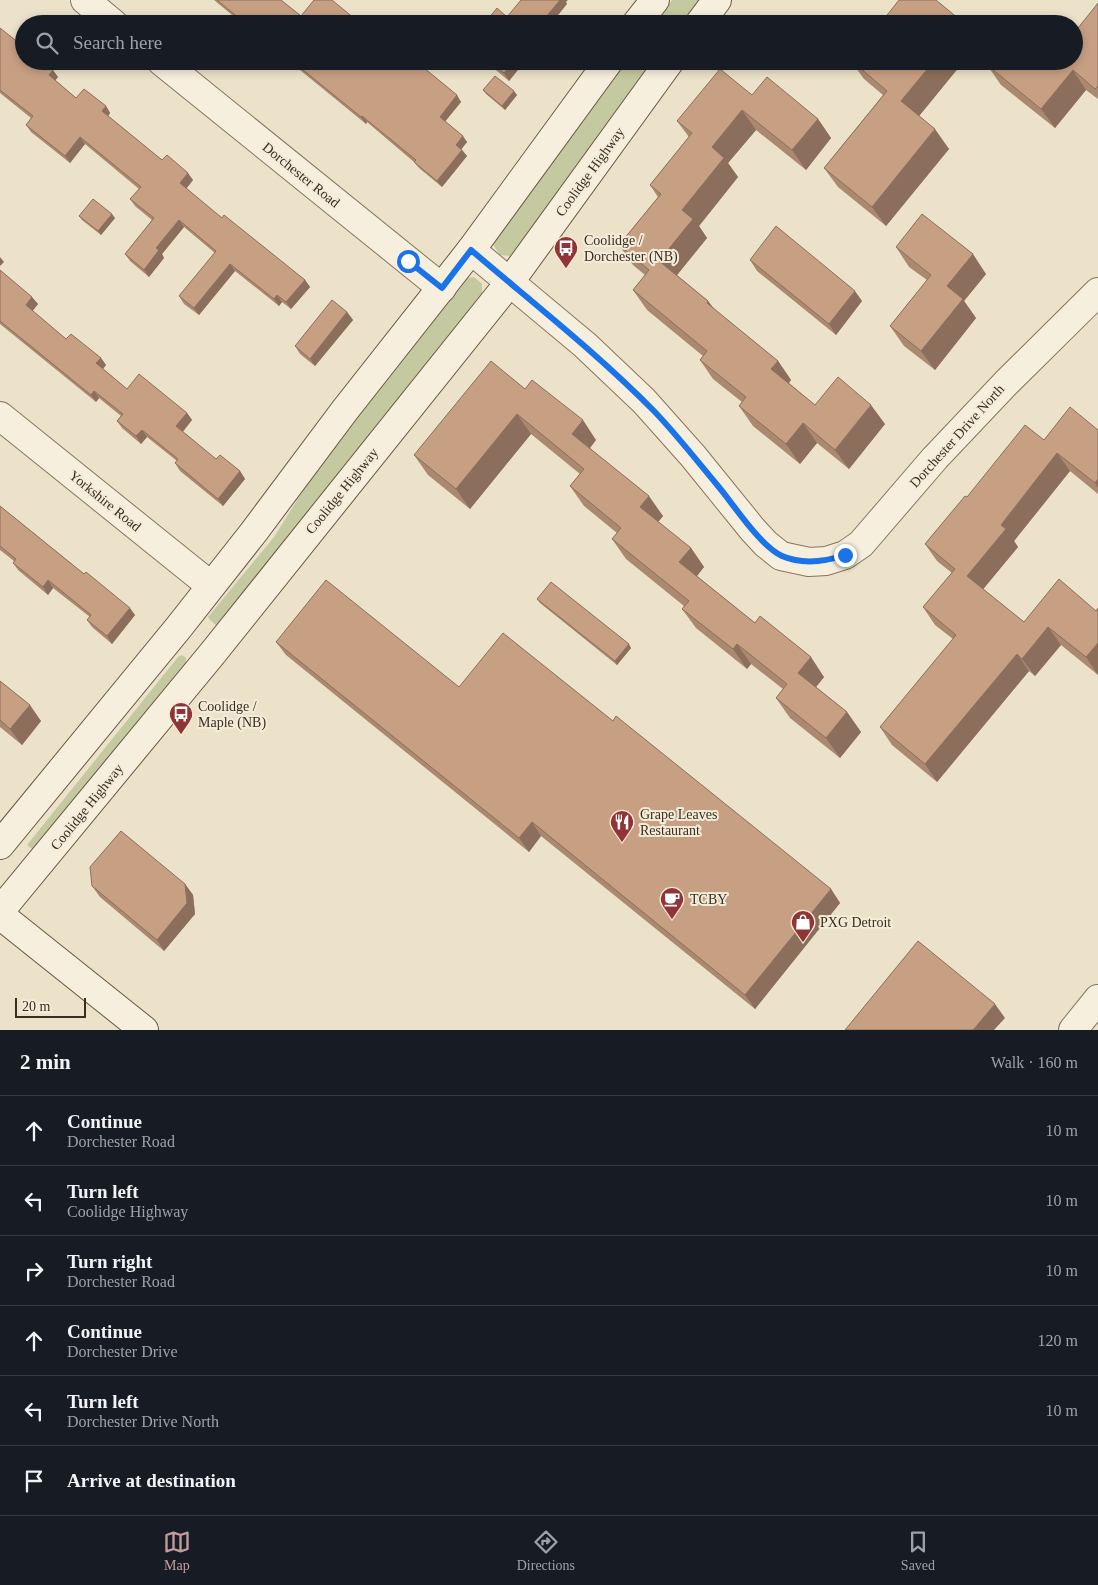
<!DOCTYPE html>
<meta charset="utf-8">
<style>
body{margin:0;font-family:"Times New Roman",serif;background:#242831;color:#f1f3f6}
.scale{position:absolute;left:15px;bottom:12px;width:71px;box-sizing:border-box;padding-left:5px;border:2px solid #392d22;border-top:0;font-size:14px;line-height:18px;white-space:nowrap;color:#392d22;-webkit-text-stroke:4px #f4ecd9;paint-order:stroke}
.stop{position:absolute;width:15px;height:15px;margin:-11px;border:4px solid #1a73e8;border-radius:50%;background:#fff}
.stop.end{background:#1a73e8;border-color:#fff;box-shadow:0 1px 5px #0008}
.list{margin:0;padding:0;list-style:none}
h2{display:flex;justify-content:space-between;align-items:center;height:65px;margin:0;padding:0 20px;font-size:21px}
h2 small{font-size:16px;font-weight:400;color:#9ea1a6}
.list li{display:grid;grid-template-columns:32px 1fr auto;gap:15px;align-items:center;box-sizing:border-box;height:70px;padding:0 20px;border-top:1px solid #363941}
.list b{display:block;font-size:19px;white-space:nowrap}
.list p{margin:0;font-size:16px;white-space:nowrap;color:#9ea1a6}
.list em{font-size:16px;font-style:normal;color:#9ea1a6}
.icon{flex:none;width:28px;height:28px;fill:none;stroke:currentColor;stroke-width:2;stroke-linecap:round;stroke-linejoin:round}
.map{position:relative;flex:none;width:1098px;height:1030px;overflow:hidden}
.search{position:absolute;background:#171b24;box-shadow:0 2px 8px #0003;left:15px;right:15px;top:15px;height:55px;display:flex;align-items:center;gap:12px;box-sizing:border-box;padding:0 18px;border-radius:28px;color:#9ea1a6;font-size:19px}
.sheet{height:485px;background:#171b24}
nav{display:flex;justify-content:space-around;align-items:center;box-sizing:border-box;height:70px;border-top:1px solid #363941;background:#171b24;font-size:14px;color:#9ea1a6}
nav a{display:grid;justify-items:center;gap:2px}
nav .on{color:#c69d9f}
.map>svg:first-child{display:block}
.green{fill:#c5c99f}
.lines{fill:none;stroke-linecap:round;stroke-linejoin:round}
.street-casing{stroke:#877560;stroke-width:30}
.secondary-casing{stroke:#695643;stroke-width:30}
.street{stroke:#f7efdd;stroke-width:28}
.secondary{stroke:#f7efdd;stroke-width:28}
.wall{fill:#ab8971}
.shaded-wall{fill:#8b6f5c}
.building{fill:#c79f83;stroke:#8b6f5c}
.route{stroke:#1a73e8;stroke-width:6}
.labels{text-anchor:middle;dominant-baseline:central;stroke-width:4;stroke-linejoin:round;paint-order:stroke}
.street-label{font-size:14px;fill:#392d22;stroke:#f4ecd9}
.poi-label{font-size:14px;fill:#392d22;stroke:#f4ecd9;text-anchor:start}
</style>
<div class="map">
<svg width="1098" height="1030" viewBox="0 0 1098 1030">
<rect width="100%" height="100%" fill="#ece2ca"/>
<path class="green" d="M672,0H700L681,24H654Z
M625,61H652L514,254L510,256L500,255L494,246L495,239Z
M474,277L482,284V294L478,300L217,626L210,620L208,617L274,537L326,454L466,278Z
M182,655L186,658V664L36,852L27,845L178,657Z"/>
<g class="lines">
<g class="street-casing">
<path id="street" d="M85,0L114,24
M161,61L442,288
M471,250L585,345L644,401L693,456L753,530L766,544L781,556L809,562L826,561L845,555L861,544L935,458L1006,383L1098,292
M0,416L210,585
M1073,1030L1098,999"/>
</g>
<g class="secondary-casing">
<path id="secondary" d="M636,24L655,0
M699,24L717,0
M0,845L179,627L253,533L345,410L471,250L609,61
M0,911L212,654L509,283L670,61
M0,915L144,1030"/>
</g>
<use href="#street" class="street"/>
<use href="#secondary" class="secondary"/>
</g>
<path class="wall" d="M214,0H281L301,16L361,24H243Z
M1098,3V99L1086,90L1055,128L1001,85L987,65L1074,61Z
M0,28L58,77L55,80L76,98L106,106L110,113L108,116L162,160L193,180L186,189L222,218L305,280L310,287L291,309L282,302L279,306L235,271L199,315L184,304L179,296L215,253L184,227L162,254L164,258L149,277L130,261L125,254L152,220L135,206L130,199L139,189L85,144L70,163L31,132L26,125L31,118L0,93Z
M289,61H420L424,68L461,102L445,121L467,142L461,149L467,156L442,187L419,168L414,162L367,122L366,124Z
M485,61H525L509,81Z
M851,61H964L919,116L949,149L886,226L838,187L824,168L883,95L864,79Z
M483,90L517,95L505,110L486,94Z
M752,95L818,119L831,138L806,170L756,130L728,163L738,177L699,226L707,238L677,275L708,301L715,310L778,361L791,380L789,383L815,405L885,424L849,469L817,443L800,464L753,426L739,406L742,402L713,379L700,360L703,356L647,310L633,290L645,275L633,265L619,245L658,197L650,185L689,137L677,121Z
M79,216L115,218L101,235L82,220Z
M896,247L986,274L964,301L976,318L935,370L904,346L890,326L927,280L909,267Z
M750,260L862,301L836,335L757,271Z
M0,270L38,304L32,311L66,339L101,358L106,365L103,369L127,389L187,413L192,420L183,432L216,459L240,471L245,479L223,506L180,471L175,463L177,461L147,437L141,444L122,428L117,421L121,416L99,398L96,402L0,324Z
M347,312L353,320L315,366L300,354L295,346Z
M525,389L596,440L590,448L663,516L658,522L691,548L704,567L697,576L755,623L824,677L816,687L847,712L861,732L840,758L790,718L776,698L783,689L751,664L747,669L696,628L682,609L684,606L626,559L612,539L617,533L584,506L570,486L580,474L531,434L470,509L428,475L414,455Z
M1098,430V494L1070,471L1014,541L1018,547L983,589L1024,622L1096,611L1098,608V675L1061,645L1035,676L1029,671L937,782L892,745L880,727L953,639L935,625L923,607L952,573L937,561L925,544L967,497L1044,440Z
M0,506L135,615L112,644L92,627L87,620L90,617L53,588L48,595L18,570L13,563L14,561L0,550Z
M537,599L631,648L617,665L540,603Z
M276,642L459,687L613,721L831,889L840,903L755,1009L541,836L529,852L286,655Z
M0,681L41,721L22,745L0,727Z
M185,884L193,895L195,914L164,951L100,897L92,886Z"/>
<path class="shaded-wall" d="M560,0H568L566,2L567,4L551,24H540Z
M514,61H525L509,81L504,73Z
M934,61H964L915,121L901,101Z
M53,70L58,77L54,82L49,75Z
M1073,70L1086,90L1055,128L1041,109Z
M514,91L517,95L505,110L502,106Z
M457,95L461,102L444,123L440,117Z
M106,106L110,113L107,118L102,111Z
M742,110L756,130L728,163L738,177L699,226L707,238L673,280L659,261L712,147Z
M362,116L367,122L366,124L361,117Z
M818,119L831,138L806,170L792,150Z
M935,129L949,149L886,226L872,207Z
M463,136L467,142L460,151L456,145Z
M80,137L85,144L70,163L65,156Z
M462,150L467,156L442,187L437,181Z
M188,173L193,180L185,190L180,183Z
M112,214L115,218L101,235L98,231Z
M179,220L184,227L162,254L164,258L149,277L144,270L156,248Z
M973,254L986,274L964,301L976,318L935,370L921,351L947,286Z
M0,257L4,262L0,266Z
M230,264L235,271L199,315L194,308Z
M305,280L310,287L291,309L286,302Z
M855,291L862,301L836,335L829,324Z
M277,295L282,302L279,306L274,299Z
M32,297L38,304L31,313L26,305Z
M708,301L722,320L707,303Z
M347,312L353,320L315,366L310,359Z
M101,358L106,365L101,371L96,363Z
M778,361L791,380L784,389L771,369Z
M94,391L99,398L96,402L91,395Z
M871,405L885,424L849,469L835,450Z
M187,413L192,420L181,433L176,426Z
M517,414L531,434L470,509L456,489Z
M583,420L596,440L586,453L572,434Z
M803,423L817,443L800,464L786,444Z
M142,430L147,437L141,444L136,436Z
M1057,453L1070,471L1014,541L1018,547L980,593L967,576L1001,525Z
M240,471L245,479L223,506L218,499Z
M1098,479V488L1095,483Z
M649,496L663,516L654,527L640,507Z
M691,548L704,567L693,581L679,562Z
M48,580L53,588L48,595L43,587Z
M130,608L135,615L112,644L107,636Z
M1048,627L1061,645L1035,676L1022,659Z
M1098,643V675L1086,657Z
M629,644L631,648L617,665L615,661Z
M737,644L751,664L747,669L733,649Z
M1017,654L1029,671L937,782L925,764Z
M811,657L824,677L812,692L798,673Z
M30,705L41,721L22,745L10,729Z
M847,712L861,732L840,758L826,738Z
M532,822L541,836L529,852L519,838Z
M185,884L193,895L195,914L164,951L157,940Z
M831,889L840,903L755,1009L745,995Z
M995,1004L1005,1018L994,1030H973Z"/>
<path class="building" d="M217,0H281L301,16L314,0H332L361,24H246Z
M521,0H560L540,24H484L497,8L507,17Z
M899,0H936L965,24H880Z
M1098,3V86L1095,89L1073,70L1041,109L987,65L990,61H1074V33Z
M1024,19L1029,24H1021Z
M371,21L375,24H368Z
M0,28L24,47V61H41L53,70L49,75L76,98L84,89L106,106L102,111L162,160L167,155L188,173L180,183L222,218L224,215L305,280L286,302L277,295L274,299L230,264L194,308L179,296L216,251L179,220L156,248L159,250L144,270L125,254L154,218L130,199L141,187L80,137L65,156L26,125L33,116L0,90Z
M292,61H420L418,63L457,95L440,117L463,136L456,145L462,150L437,181L414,162L416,160L362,116L361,117Z
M489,61H514L504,73Z
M852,61H934L901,101L935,129L872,207L824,168L887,91Z
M720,69L752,95L767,77L818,119L792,150L742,110L712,147L724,158L682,210L693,219L659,261L708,301L707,303L778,361L771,369L815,405L838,377L871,405L835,450L803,423L786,444L739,406L746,397L700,360L707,351L633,290L649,270L619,245L661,194L650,185L692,133L677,121Z
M495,76L514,91L502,106L483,90Z
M93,199L112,214L98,231L79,216Z
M922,214L973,254L947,286L963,299L921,351L890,326L931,275L896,247Z
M776,226L855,291L829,324L750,260Z
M0,270L32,297L26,305L66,339L71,334L101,358L96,363L127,389L139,374L187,413L176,426L216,459L220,455L240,471L218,499L175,463L178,459L142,430L136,436L117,421L123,414L94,391L91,395L0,321Z
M332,300L347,312L310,359L295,346Z
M491,361L525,389L532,380L583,420L572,434L649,496L640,507L691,548L679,562L755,623L760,616L811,657L798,673L847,712L826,738L776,698L787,684L737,644L733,649L682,609L689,601L612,539L621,528L570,486L584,469L517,414L456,489L414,455Z
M1070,407L1098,430V479L1095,483L1057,453L1001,525L1006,529L967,576L1024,622L1059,579L1096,611L1098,608V643L1086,657L1048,627L1022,659L1017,654L925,764L880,727L956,635L923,607L955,569L925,544L965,496L967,497L1025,425L1044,440Z
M0,506L84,574L86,572L130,608L107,636L87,620L91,615L48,580L43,587L13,563L16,559L0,546Z
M326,580L459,687L503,633L613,721L616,716L831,889L745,995L532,822L519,838L276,642Z
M551,582L629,644L615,661L537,599Z
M0,681L30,705L10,729L0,720Z
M121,831L185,884L187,903L157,940L92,886L90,867Z
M918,941L995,1004L973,1030H845Z"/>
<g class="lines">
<path class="route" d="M408,261L442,288L471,250C533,303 597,353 654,411C677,435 697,461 718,486C734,505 760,546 782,556C803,565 824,562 845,555"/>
</g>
<defs>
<g id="bus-pin" transform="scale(1.25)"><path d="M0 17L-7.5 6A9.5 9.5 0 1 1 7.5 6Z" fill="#923435" stroke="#f4ecd9"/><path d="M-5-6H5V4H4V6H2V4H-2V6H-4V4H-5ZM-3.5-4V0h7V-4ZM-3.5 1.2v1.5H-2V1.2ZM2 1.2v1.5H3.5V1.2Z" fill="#fff"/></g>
<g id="restaurant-pin" transform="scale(1.25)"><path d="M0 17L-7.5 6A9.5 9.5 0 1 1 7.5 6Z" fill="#923435" stroke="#f4ecd9"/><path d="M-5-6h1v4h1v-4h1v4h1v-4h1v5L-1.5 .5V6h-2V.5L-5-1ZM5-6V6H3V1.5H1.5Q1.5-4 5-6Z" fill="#fff"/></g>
<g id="cafe-pin" transform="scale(1.25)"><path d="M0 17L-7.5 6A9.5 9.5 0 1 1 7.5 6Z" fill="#923435" stroke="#f4ecd9"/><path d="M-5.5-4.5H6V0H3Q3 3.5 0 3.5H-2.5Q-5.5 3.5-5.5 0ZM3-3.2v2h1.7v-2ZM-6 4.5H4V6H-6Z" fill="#fff"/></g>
<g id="shop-pin" transform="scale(1.25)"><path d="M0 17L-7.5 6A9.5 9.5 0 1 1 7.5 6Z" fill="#923435" stroke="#f4ecd9"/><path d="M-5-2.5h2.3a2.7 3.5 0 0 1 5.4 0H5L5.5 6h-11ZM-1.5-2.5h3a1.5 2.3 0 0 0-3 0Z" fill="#fff"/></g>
</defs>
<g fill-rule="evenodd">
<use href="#bus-pin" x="566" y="248"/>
<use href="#bus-pin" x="181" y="714"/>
<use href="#restaurant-pin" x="622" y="822"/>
<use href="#cafe-pin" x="672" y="899"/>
<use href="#shop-pin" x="803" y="922"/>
</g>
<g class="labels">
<g class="street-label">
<text transform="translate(590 172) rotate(-54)">Coolidge Highway</text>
<text transform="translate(301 175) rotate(39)">Dorchester Road</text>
<text transform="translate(957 436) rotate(-48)">Dorchester Drive North</text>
<text transform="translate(342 491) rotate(-51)">Coolidge Highway</text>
<text transform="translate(105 501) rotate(39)">Yorkshire Road</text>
<text transform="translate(87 807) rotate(-51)">Coolidge Highway</text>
</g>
<g class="poi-label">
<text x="584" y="240">Coolidge /<tspan x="584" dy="16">Dorchester (NB)</tspan></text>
<text x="198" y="706">Coolidge /<tspan x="198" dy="16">Maple (NB)</tspan></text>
<text x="640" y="814">Grape Leaves<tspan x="640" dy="16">Restaurant</tspan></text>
<text x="690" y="899">TCBY</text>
<text x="820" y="922">PXG Detroit</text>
</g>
</g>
</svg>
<div class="scale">20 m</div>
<div class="stop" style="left:408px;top:261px"></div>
<div class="stop end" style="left:845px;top:555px"></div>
<div class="search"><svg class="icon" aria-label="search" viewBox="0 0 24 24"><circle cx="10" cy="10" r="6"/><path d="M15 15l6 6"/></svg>Search here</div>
</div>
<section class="sheet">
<h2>2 min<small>Walk · 160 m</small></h2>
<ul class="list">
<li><svg class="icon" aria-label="ahead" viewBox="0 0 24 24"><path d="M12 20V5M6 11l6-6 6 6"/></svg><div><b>Continue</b><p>Dorchester Road</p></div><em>10 m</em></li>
<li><svg class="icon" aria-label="left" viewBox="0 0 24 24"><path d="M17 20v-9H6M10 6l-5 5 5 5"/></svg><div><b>Turn left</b><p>Coolidge Highway</p></div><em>10 m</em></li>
<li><svg class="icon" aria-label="right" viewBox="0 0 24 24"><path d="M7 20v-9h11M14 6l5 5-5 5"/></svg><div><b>Turn right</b><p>Dorchester Road</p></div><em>10 m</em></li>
<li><svg class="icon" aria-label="ahead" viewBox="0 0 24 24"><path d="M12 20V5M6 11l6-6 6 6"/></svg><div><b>Continue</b><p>Dorchester Drive</p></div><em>120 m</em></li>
<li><svg class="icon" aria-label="left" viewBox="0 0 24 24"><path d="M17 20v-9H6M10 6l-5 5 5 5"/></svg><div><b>Turn left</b><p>Dorchester Drive North</p></div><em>10 m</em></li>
<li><svg class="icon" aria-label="arrive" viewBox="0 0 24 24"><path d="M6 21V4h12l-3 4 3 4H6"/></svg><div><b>Arrive at destination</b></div></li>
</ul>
</section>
<nav>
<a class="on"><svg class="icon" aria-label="map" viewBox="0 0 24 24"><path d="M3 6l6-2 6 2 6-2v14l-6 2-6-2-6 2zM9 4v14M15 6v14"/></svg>Map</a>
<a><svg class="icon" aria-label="directions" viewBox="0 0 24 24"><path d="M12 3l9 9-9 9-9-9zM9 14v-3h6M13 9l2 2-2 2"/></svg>Directions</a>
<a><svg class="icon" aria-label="saved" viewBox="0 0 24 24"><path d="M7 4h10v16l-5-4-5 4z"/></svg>Saved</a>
</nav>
